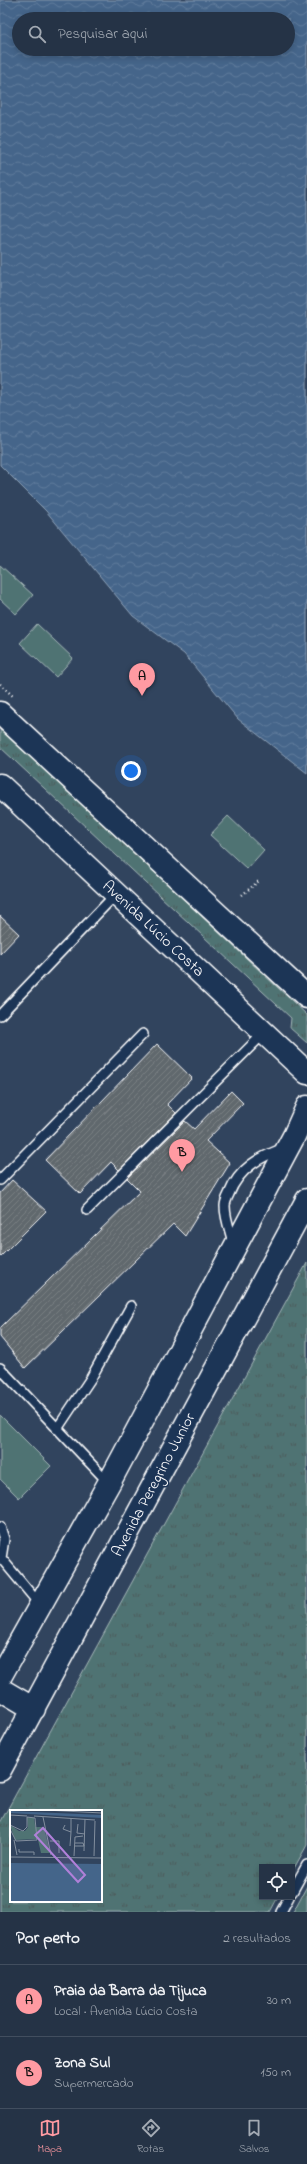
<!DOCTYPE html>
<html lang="pt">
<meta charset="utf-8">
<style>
body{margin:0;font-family:"Indie Flower",sans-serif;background:#313f51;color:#f1f3f6}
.controls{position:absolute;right:12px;bottom:12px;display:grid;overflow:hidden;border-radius:0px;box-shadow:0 2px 6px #0003}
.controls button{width:36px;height:36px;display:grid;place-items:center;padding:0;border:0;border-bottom:1px solid #424e5f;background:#253346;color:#f1f3f6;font:20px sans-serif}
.you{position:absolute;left:131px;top:771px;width:14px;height:14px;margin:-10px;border:3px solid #fff;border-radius:50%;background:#1a73e8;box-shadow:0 0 0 6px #1a73e833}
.badge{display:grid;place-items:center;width:26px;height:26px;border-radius:50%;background:#ff9aa2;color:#111;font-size:13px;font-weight:700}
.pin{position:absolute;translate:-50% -33px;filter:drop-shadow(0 1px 2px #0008)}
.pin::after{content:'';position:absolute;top:21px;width:14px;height:12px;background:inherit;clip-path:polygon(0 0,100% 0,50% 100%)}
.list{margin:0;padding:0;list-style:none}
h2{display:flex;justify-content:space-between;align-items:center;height:52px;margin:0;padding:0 16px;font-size:17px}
h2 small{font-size:13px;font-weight:400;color:#a3aab3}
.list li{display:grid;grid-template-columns:26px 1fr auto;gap:12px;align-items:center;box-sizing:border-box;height:72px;padding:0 16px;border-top:1px solid #424e5f}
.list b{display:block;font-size:15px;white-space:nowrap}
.list p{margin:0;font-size:13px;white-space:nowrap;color:#a3aab3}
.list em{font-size:13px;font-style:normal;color:#a3aab3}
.icon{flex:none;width:22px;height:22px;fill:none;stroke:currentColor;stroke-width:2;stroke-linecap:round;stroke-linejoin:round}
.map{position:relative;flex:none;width:307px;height:1912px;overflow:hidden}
.search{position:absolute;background:#253346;box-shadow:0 2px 6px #0003;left:12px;right:12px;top:12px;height:44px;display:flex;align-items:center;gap:10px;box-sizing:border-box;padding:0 14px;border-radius:22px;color:#a3aab3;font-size:15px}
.sheet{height:196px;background:#253346}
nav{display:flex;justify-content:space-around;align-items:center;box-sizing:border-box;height:56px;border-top:1px solid #424e5f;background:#253346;font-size:11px;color:#a3aab3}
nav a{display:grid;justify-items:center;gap:2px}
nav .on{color:#ff9aa2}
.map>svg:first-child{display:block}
.grass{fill:url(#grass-tufts);stroke:#a7b9b9;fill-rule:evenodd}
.pitch{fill:#4f7373;stroke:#a7b9b9}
.water{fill:url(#water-waves);stroke:#8fa3b9;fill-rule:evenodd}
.building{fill:url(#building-hatch);stroke:#fff}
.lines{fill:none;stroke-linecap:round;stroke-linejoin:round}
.lane-casing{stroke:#fff;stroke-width:12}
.secondary-casing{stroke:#fff;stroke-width:25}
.path{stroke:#fff;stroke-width:2.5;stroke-dasharray:1 3;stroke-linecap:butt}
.lane{stroke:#1d3557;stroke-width:9}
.secondary{stroke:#1d3557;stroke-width:22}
.labels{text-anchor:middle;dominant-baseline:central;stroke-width:3;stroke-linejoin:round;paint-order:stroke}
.street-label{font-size:16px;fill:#fff;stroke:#1d3557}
.inset-road{fill:none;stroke:#838f9e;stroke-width:1}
.view{fill:#b080d9;fill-opacity:0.15;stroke:#b080d9;stroke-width:2}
.inset-edge{fill:none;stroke:#fff;stroke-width:2}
</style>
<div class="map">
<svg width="307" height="1912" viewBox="0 0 307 1912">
<defs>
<pattern id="grass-tufts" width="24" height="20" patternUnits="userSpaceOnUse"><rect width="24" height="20" fill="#4f7373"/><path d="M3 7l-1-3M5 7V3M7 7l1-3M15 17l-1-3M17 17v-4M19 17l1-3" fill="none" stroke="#4d5a5a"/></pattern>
<pattern id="water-waves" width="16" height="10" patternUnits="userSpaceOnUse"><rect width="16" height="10" fill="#44658a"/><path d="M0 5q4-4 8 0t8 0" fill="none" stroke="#607c9c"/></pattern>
<pattern id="building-hatch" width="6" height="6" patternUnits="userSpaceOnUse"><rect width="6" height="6" fill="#61686d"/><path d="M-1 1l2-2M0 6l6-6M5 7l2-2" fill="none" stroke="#797f83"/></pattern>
</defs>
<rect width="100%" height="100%" fill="#31445e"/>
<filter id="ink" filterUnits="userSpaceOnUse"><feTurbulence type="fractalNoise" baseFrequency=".025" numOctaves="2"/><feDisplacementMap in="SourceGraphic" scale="8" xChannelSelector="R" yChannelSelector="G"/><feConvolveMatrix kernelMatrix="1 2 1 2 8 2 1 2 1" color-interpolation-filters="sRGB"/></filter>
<g filter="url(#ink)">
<path class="grass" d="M0,728L307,1015V1043L290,1028L291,1018L0,747Z
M307,1263V1845L292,1872V1867H262V1897H278L270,1912H0V1823ZM11,1811H101V1901H11Z
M307,1886V1912H293Z"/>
<path class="pitch" d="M0,565L33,595L16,614L0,599Z
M37,624L73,658L56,677L20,643Z
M228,816L264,850L247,869L210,835Z
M0,1415L51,1466L19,1498L0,1479Z"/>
<path class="water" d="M0,0H307V773L238,719L184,654L133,616L46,511L0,465ZM19,19H288V49H19Z"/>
<path class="building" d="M0,916L19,934L0,954Z
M157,1044L192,1078L167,1104L176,1113L119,1170L111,1162L80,1194L45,1160Z
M231,1091L243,1103L206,1141L230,1163L185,1236L173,1224L25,1368L0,1337V1328L140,1191L127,1178L185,1121L194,1129Z
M12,1180L46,1211L0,1257V1193Z"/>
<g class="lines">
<g class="lane-casing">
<path id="lane" d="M0,1015L116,894
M0,1180L143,1034
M87,1210L264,1033
M233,1242C230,1231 225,1218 225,1206C225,1202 227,1198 229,1194C239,1168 260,1157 284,1148
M0,1368L109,1483
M57,1429L91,1378L131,1306
M0,1527L4,1539L1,1558
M1,1558L40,1605
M292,1892L307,1865
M281,1912L289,1897"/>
</g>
<g class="secondary-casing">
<path id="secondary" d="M0,713L307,997
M0,785L307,1073
M0,1677L109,1483L294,1136L307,1107
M0,1689L34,1709
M0,1770L307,1200"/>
</g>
<path class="path" d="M0,684L14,697
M242,895L260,880"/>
<use href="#lane" class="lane"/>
<use href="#secondary" class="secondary"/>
</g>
</g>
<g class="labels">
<g class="street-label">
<text transform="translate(153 929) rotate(43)">Avenida Lúcio Costa</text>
<text transform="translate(154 1485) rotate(-62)">Avenida Peregrino Junior</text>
</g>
</g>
<g transform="translate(10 1810)">
<rect width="92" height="92" fill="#31445e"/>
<path d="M17,7L24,8L27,29L5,30L0,15L9,21H15L18,17ZM25,17H34L40,43H31Z" fill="#4f7373"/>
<path d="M0,1L92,5V8L0,3ZM0,53L92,54V92H0Z" fill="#44658a"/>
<path class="inset-road" d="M35,0L92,3M0,5L17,6M24,6L85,10M33,7L41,45M68,14L67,23L75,24M0,15L13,21L17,17V7L25,8L27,30L6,31L0,19M55,15L53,19L61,22L60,36M61,22V8M4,30L7,45M40,31H49V43M65,36H74L73,33H65M9,39V42H24V45M74,41L75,9M64,46L65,27L73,26M84,46L85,11M0,47L92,48"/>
<path class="view" d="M33,18L75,65L68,72L25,25Z"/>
<rect width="92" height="92" class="inset-edge"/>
</g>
</svg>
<div class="controls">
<button><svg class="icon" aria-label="locate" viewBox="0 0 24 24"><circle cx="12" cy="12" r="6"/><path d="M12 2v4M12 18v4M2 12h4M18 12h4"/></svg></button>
</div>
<div class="you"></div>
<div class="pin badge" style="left:142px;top:696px">A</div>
<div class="pin badge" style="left:182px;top:1172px">B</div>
<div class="search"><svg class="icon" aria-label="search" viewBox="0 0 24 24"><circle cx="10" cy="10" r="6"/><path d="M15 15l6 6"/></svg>Pesquisar aqui</div>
</div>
<section class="sheet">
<h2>Por perto<small>2 resultados</small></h2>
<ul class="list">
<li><span class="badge">A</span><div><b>Praia da Barra da Tijuca</b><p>Local · Avenida Lúcio Costa</p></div><em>30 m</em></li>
<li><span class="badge">B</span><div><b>Zona Sul</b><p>Supermercado</p></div><em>150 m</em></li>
</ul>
</section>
<nav>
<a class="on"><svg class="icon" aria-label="map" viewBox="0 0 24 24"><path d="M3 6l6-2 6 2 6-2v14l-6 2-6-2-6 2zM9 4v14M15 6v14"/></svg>Mapa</a>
<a><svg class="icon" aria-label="directions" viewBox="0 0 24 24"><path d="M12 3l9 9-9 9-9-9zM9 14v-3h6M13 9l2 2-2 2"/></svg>Rotas</a>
<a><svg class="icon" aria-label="saved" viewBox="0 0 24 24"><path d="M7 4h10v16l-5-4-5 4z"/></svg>Salvos</a>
</nav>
